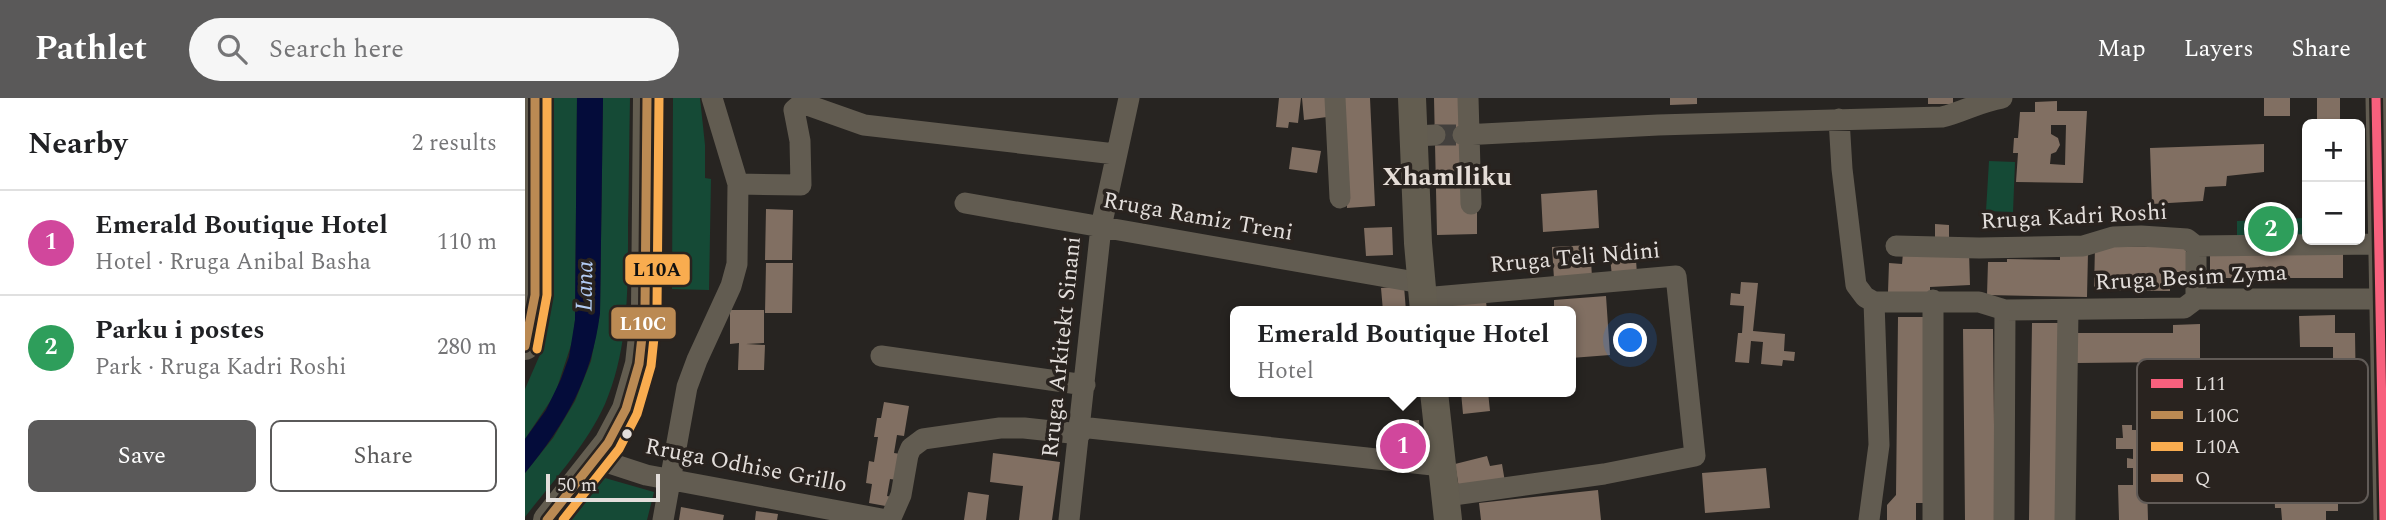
<!DOCTYPE html>
<meta charset="utf-8">
<style>
body{margin:0;font-family:Spectral,serif;background:#f6f6f6;color:#202124}
.controls{position:absolute;right:21px;top:21px;display:grid;overflow:hidden;border-radius:10px;box-shadow:0 2px 5px #0004}
.controls button{width:63px;height:63px;display:grid;place-items:center;padding:0;border:0;border-bottom:2px solid #e0e0e0;background:#fff;color:#202124;font:35px sans-serif}
.scale{position:absolute;left:21px;bottom:18px;width:114px;box-sizing:border-box;padding-left:7px;border:4px solid #e3dedb;border-top:0;font-size:19px;line-height:24px;white-space:nowrap;color:#e3dedb;-webkit-text-stroke:5px #29231f;paint-order:stroke}
.you{position:absolute;left:1106px;top:243px;width:24px;height:24px;margin:-18px;border:5px solid #fff;border-radius:50%;background:#1a73e8;box-shadow:0 0 0 10px #1a73e833}
.badge{display:grid;place-items:center;width:46px;height:46px;border-radius:50%;background:#5a5959;color:#fff;font-size:23px;font-weight:700}
.pin{position:absolute;translate:-50% -50%;border:4px solid #fff;box-shadow:0 2px 7px #0006}
.popup{position:absolute;left:705px;top:208px;width:346px;height:91px;box-sizing:border-box;display:grid;place-content:center;border-radius:10px;background:#fff;filter:drop-shadow(0 2px 5px #0005);font-size:23px;white-space:nowrap;color:#757577}
.popup b{font-size:26px;color:#202124}
.popup::after{content:'';position:absolute;left:50%;top:100%;margin-left:-14px;border:14px solid transparent;border-top-color:#fff}
.list{margin:0;padding:0;list-style:none}
h2{display:flex;justify-content:space-between;align-items:center;height:91px;margin:0;padding:0 28px;font-size:30px}
h2 small{font-size:23px;font-weight:400;color:#757577}
.list li{display:grid;grid-template-columns:46px 1fr auto;gap:21px;align-items:center;box-sizing:border-box;height:105px;padding:0 28px;border-top:2px solid #e0e0e0}
.list b{display:block;font-size:26px;white-space:nowrap}
.list p{margin:0;font-size:23px;white-space:nowrap;color:#757577}
.list em{font-size:23px;font-style:normal;color:#757577}
.actions{display:flex;gap:14px;padding:21px 28px}
.actions a{flex:1;padding:16px 0;border:2px solid #5a5959;border-radius:10px;text-align:center;font-size:24px;color:#5a5959}
.actions .main{background:#5a5959;color:#fff}
.icon{flex:none;width:38px;height:38px;fill:none;stroke:currentColor;stroke-width:2;stroke-linecap:round;stroke-linejoin:round}
.map{position:relative;flex:none;width:1861px;height:422px;overflow:hidden}
header{display:flex;align-items:center;gap:42px;box-sizing:border-box;height:98px;padding:0 35px;background:#5a5959;color:#fff}
header strong{font-size:33px}
nav{display:flex;gap:38px;margin-inline-start:auto;font-size:24px}
.search{width:490px;height:63px;background:#f6f6f6;display:flex;align-items:center;gap:18px;box-sizing:border-box;padding:0 24px;border-radius:38px;color:#757577;font-size:26px}
main{display:flex}
aside{flex:1;background:#fff}
.map>svg:first-child{display:block}
.green{fill:#154a36}
.water{fill:#040c3a}
.building{fill:#816f62;fill-rule:evenodd}
.lines{fill:none;stroke-linecap:round;stroke-linejoin:round}
.minor-tunnel{stroke:#43403d;stroke-width:21;stroke-dasharray:21 10;stroke-linecap:butt}
.minor{stroke:#625c51;stroke-width:21}
.major{stroke:#635d50;stroke-width:28}
.bus-1-casing{stroke:#29231f;stroke-width:14}
.bus-2-casing{stroke:#29231f;stroke-width:14}
.bus-3-casing{stroke:#29231f;stroke-width:14}
.bus-1{stroke:#bb8a53;stroke-width:9}
.bus-2{stroke:#f9ac4f;stroke-width:9}
.bus-3{stroke:#f8607d;stroke-width:9}
.bus-dot{fill:#e3dedb;stroke:#29231f;stroke-width:2.5}
.labels{text-anchor:middle;dominant-baseline:central;stroke-width:7;stroke-linejoin:round;paint-order:stroke}
.street-label{font-size:23px;fill:#e3dedb;stroke:#29231f}
.water-label{font-size:24px;font-style:italic;fill:#b3ccf4;stroke:#29231f}
.quarter-label{font-size:26px;font-weight:bold;fill:#e5ddd7;stroke:#29231f}
.key{fill:#29231f;stroke:#615b57;stroke-width:2}
.key-label{font-size:19px;fill:#e3dedb}
.line-badge{stroke:#29231f;stroke-width:2.5}
.badge-label{font-size:19px;text-anchor:middle;font-weight:bold;fill:#fff}
.pale-badge-label{font-size:19px;text-anchor:middle;font-weight:bold;fill:#111}
</style>
<header>
<strong>Pathlet</strong>
<div class="search"><svg class="icon" aria-label="search" viewBox="0 0 24 24"><circle cx="10" cy="10" r="6"/><path d="M15 15l6 6"/></svg>Search here</div>
<nav><a>Map</a><a>Layers</a><a>Share</a></nav>
</header>
<main>
<aside>
<h2>Nearby<small>2 results</small></h2>
<ul class="list">
<li><span class="badge" style="background:#d1479c">1</span><div><b>Emerald Boutique Hotel</b><p>Hotel · Rruga Anibal Basha</p></div><em>110 m</em></li>
<li><span class="badge" style="background:#2e9e5b">2</span><div><b>Parku i postes</b><p>Park · Rruga Kadri Roshi</p></div><em>280 m</em></li>
</ul>
<div class="actions"><a class="main">Save</a><a>Share</a></div>
</aside>
<div class="map">
<svg width="1861" height="422" viewBox="0 0 1861 422">
<rect width="100%" height="100%" fill="#272421"/>
<path class="green" d="M27,0H52L50,222L48,241L30,296L0,341V291L17,252L25,191Z
M78,0H105C104,43 104,85 103,128C103,188 104,250 80,306C61,348 28,383 0,419V375L28,340L50,303L66,263L75,215Z
M148,0H175L180,47V80L186,81L184,192L147,191Z
M1464,63L1490,64L1488,114L1461,113Z
M1779,120L1781,139L1712,141V123Z
M80,380L129,394L122,422H46Z"/>
<path class="water" d="M52,0H78L75,215C67,280 41,325 0,375V341L21,312L36,281L44,259L50,222Z"/>
<path class="building" d="M754,0H776L773,25L764,24L763,30L751,29Z
M777,0H801L802,19L779,22Z
M817,0H845L850,108L822,110Z
M909,0H937L952,114V136L912,137Z
M1145,0H1172V6L1145,7Z
M1403,0H1428V6H1403Z
M1739,0H1765V18H1739Z
M1792,0H1815V26H1792Z
M1532,3V13H1562L1558,85L1491,84L1493,55H1488L1489,40H1493L1495,14H1510V4ZM1526,27H1541L1540,67L1525,66L1526,56L1531,54L1535,47L1533,40L1526,36Z
M1739,46V74L1702,78L1701,88L1680,89L1678,103L1627,106L1625,50Z
M767,49L796,53L792,75L764,71Z
M1072,92L1074,130L1018,134L1016,96Z
M241,111L268,112L267,162H240Z
M1410,126L1424,127V142H1410Z
M867,129L868,157L841,158L839,130Z
M1065,147L1067,179L1029,181L1027,149Z
M1110,148L1112,176L1087,178L1084,150Z
M1570,148L1661,149V174H1645V193L1569,192Z
M1444,152L1445,187L1405,189V196L1363,194L1364,165L1377,166L1378,155Z
M1535,155H1563L1562,199L1462,197L1463,164H1482V161L1535,162Z
M1818,156V180H1685V157Z
M241,165H268L267,215H240Z
M1216,184L1233,185L1228,233L1260,236L1259,253L1270,254L1269,263L1258,262L1257,268L1236,266L1238,244L1226,243L1224,265L1210,264L1213,235H1217L1219,208L1205,207L1206,195L1215,196Z
M879,188L881,213H858L856,190Z
M1081,198L1085,257L1046,260V213H1029V202Z
M961,203L962,213H928L927,206Z
M205,212H239V245L221,246L240,247L239,272H213L214,245L205,246Z
M1810,217V235H1830L1831,302H1808V249H1775L1774,218Z
M1373,219H1404L1402,405H1391V422H1362V407L1371,397Z
M1507,225H1534L1537,422H1504Z
M1675,226V263H1657V274H1645V264L1552,265V235H1648V227Z
M1438,231H1468L1470,422H1440Z
M936,294H963L965,313L938,316Z
M359,304L384,308L379,338L372,337L369,355L376,356L372,382L365,381L362,398L367,399L366,409L344,405L347,386L341,385L344,363L349,364L353,339H349L352,320H356Z
M1758,316L1759,342H1738L1737,317Z
M894,322L896,357L862,359L861,335L874,334L873,324Z
M1597,327H1607V332H1623V341L1617,340V348L1645,347V338H1654V345L1666,346L1667,354H1662L1661,370H1652V361H1642V358L1634,359V364L1627,365L1628,376H1615V386H1622L1623,422H1594L1593,387H1608V370H1602V360L1608,361V351H1591V340H1598Z
M468,355L535,364L527,422H494L498,388L465,384Z
M962,358L965,368L977,366L980,384L934,390L930,366Z
M1241,370L1245,410L1180,415L1177,375Z
M1834,374L1835,405L1813,406V413H1801V422H1757L1756,410H1750L1749,387L1757,386V381L1796,380V376Z
M1073,392L1076,422H956L954,405Z
M443,394L464,397L461,422H439Z
M156,409L199,417L198,422H154Z
M231,413L253,416L252,422H230Z"/>
<g class="lines">
<path class="minor-tunnel" d="M910,37H938"/>
<path class="minor" d="M810,0L815,100
M943,0L946,106
M1851,0L1859,422
M1314,21L1317,71L1331,187L1340,199L1349,204L1354,347L1344,422
M938,37L1133,27L1417,19C1438,14 1456,3 1477,0
M889,38L910,37
M213,86L276,87L275,43L269,12L277,5L339,27L590,56
M440,105L896,185
M1371,148L1454,150L1558,148L1588,139L1616,138L1662,141L1671,148L1853,146
M1671,148V201
M898,200L1151,178L1170,358L1079,376L921,398
M1349,204H1454L1480,212L1659,210L1671,201H1854
M356,258L560,287
M555,329L917,368
M72,361L121,377L362,422
M138,422L162,289L172,262L206,188L212,166L213,86L187,0
M365,422L376,397L383,357L386,350L398,341L475,330H499L555,336
M544,422L576,129L604,0
M1408,422V202
M1479,422L1480,212
M1540,422L1543,212"/>
<path class="major" d="M887,0L893,145L899,213
M0,248L6,224L10,197V0
M909,294L923,422
M22,422L83,345L101,311L114,266L120,211L122,0"/>
<g class="bus-1-casing">
<path id="bus-1" d="M0,248L10,197V0
M22,422L83,345L101,311L114,266L120,211L122,0"/>
</g>
<g class="bus-2-casing">
<path id="bus-2" d="M12,251L22,197V0
M38,422L94,351L112,316L126,268L132,211L134,0"/>
</g>
<g class="bus-3-casing">
<path id="bus-3" d="M1851,0L1859,422"/>
</g>
<use href="#bus-1" class="bus-1"/>
<use href="#bus-2" class="bus-2"/>
<use href="#bus-3" class="bus-3"/>
</g>
<circle class="bus-dot" cx="102" cy="336" r="6"/>
<g class="labels">
<g class="street-label">
<text transform="translate(673 119) rotate(10)">Rruga Ramiz Treni</text>
<text transform="translate(1549 119) rotate(-3)">Rruga Kadri Roshi</text>
<text transform="translate(1050 160) rotate(-5)">Rruga Teli Ndini</text>
<text transform="translate(1666 180) rotate(-3)">Rruga Besim Zyma</text>
<text transform="translate(537 249) rotate(-84)">Rruga Arkitekt Sinani</text>
<text transform="translate(221 368) rotate(11)">Rruga Odhise Grillo</text>
</g>
<g class="water-label">
<text transform="translate(60 188) rotate(-89)">Lana</text>
</g>
<g class="quarter-label">
<text x="922" y="79">Xhamlliku</text>
</g>
</g>
<rect x="1612" y="261" width="231" height="144" rx="10" class="key"/>
<rect x="1626" y="281" width="32" height="9" fill="#f8607d"/>
<rect x="1626" y="313" width="32" height="8" fill="#bb8a53"/>
<rect x="1626" y="344" width="32" height="9" fill="#f9ac4f"/>
<rect x="1626" y="376" width="32" height="8" fill="#c18c65"/>
<g class="key-label">
<text x="1670" y="292">L11</text>
<text x="1670" y="324">L10C</text>
<text x="1670" y="355">L10A</text>
<text x="1670" y="387">Q</text>
</g>
<g class="line-badge">
<rect x="99" y="155" width="67" height="33" rx="7" fill="#f9ac4f"/>
<rect x="85" y="208" width="67" height="34" rx="7" fill="#bb8a53"/>
</g>
<g class="badge-label">
<text x="118" y="232">L10C</text>
</g>
<g class="pale-badge-label">
<text x="132" y="178">L10A</text>
</g>
</svg>
<div class="controls">
<button>+</button>
<button>−</button>
</div>
<div class="scale">50 m</div>
<div class="you"></div>
<div class="pin badge" style="left:878px;top:348px;background:#d1479c">1</div>
<div class="popup"><b>Emerald Boutique Hotel</b>Hotel</div>
<div class="pin badge" style="left:1746px;top:131px;background:#2e9e5b">2</div>
</div>
</main>
